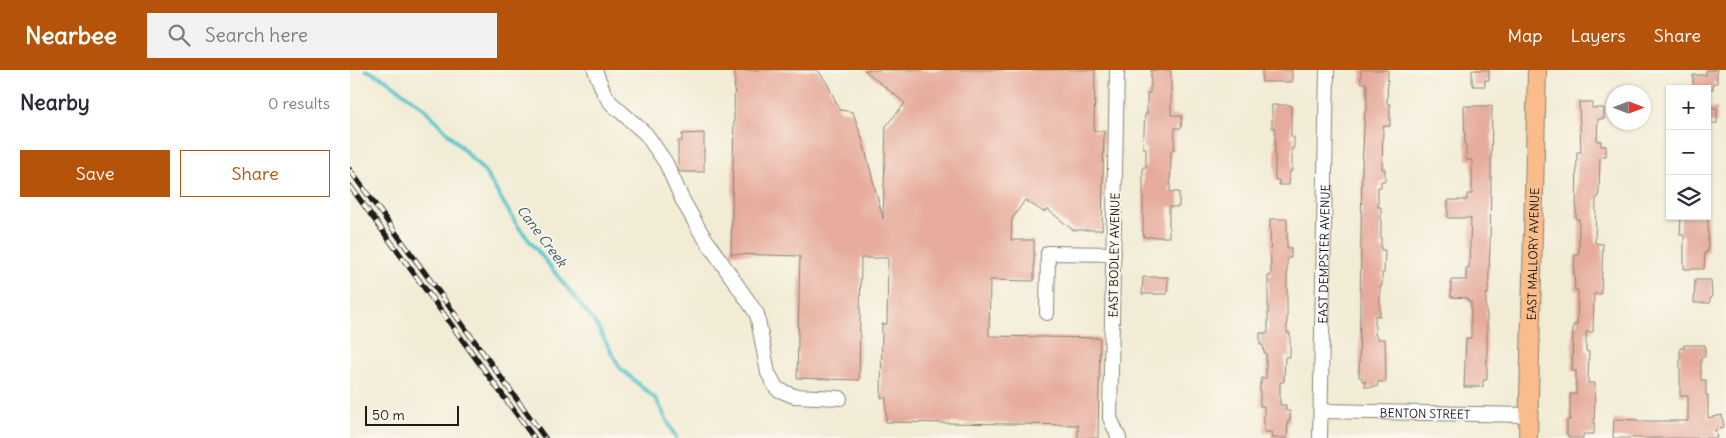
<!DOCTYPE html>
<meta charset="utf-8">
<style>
body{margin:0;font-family:Delius,sans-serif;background:#f2f2f3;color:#2b2b33}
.controls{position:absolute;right:15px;top:15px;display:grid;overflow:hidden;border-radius:0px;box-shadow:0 1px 4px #0004}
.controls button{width:45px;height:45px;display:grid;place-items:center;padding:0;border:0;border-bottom:1px solid #e1e1e2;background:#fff;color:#2b2b33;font:25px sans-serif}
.compass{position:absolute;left:1256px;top:15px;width:45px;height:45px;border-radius:50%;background:#fff;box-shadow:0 1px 4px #0004;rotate:90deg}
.scale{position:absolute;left:15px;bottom:12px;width:94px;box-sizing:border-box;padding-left:5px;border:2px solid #1c1c1c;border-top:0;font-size:14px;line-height:18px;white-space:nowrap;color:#1c1c1c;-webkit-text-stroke:4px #fbf7ec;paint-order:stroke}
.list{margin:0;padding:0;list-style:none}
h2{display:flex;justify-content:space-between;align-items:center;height:65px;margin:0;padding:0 20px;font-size:21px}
h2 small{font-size:16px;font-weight:400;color:#7c7c81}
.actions{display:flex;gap:10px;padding:15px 20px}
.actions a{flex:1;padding:11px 0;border:1px solid #b45309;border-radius:0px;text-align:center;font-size:18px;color:#b45309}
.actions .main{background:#b45309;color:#fff}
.icon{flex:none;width:28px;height:28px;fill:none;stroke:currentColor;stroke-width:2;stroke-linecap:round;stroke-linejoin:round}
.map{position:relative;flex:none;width:1376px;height:368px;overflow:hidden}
header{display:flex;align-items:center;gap:30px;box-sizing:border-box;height:70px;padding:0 25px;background:#b45309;color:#fff}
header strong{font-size:24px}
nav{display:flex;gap:28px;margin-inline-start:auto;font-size:18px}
.search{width:350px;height:45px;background:#f2f2f3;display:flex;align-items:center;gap:12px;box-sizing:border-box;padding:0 18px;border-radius:0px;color:#7c7c81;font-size:19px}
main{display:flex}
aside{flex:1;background:#fff}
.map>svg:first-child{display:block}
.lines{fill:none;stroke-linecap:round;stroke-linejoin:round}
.stream{stroke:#57c5cc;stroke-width:4}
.building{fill:#e6ab9c}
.minor-casing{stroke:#878478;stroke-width:16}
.major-casing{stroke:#878478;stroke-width:20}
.minor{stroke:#fff;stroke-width:14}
.major{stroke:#f9bc8a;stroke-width:18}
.rail-casing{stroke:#1c1c1c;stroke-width:5.5}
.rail{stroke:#fbf7ec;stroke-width:4;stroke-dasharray:11;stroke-linecap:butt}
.labels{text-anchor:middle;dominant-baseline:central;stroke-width:4;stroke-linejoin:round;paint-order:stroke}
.street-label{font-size:12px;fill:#1c1c1c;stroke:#fbf7ec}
.water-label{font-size:14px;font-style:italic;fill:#346062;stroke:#fbf7ec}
</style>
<header>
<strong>Nearbee</strong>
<div class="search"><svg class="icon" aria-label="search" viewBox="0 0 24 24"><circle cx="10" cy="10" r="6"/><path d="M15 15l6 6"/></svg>Search here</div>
<nav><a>Map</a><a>Layers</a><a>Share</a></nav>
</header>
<main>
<aside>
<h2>Nearby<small>0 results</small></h2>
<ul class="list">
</ul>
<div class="actions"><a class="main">Save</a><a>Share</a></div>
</aside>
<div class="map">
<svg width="1376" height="368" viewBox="0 0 1376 368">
<rect width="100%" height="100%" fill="#fbf7ec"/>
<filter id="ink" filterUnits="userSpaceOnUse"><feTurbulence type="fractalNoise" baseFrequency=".02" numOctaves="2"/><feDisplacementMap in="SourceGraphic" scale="10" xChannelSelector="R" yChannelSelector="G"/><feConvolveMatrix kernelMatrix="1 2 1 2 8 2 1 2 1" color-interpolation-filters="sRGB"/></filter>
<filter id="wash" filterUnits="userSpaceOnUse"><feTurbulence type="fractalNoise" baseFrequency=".0096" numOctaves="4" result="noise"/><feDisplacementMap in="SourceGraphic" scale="20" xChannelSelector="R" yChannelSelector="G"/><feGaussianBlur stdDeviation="1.12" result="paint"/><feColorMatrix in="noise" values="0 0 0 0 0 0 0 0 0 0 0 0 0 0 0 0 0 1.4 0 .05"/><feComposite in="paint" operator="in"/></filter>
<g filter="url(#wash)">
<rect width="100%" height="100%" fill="#f2ecd5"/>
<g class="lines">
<path class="stream" d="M16,0L35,9L75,39L135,102L167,155L246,254L270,298L306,329L326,368"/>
</g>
<g id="blocks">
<path class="building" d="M385,0H468L477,13L490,40L503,42L513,72L533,149L536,56L555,33L514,0H745L744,61H754L752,160H723L697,139L694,142L692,141L675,130L662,149L661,170H684V211L640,210L639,266L750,268L748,368H728V355L536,352V328H531L532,254H537L538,188H511L509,310L447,308L450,186L381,184Z
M801,0H821V45L832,46L831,58H825L824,80H821L820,122H829V137H819V167H794L793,162V97H796V78H793L795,44H797V23H800V17H801Z
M912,0H942V12H912Z
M1011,0H1038L1037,34H1040V56H1033L1032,99H1035V111H1031V117H1028V137H1031V180H1035L1034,203H1032V216H1030V246H1025V265L1027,266V269H1035L1036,312H1028L1027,317H1015V311H1012V307H1009L1012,96L1015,40H1017V16L1016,13H1011Z
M1122,0H1139V10H1135V16H1123V13H1122Z
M1356,0H1367V13H1363V19H1343V5H1356Z
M1229,32H1242V38H1254V49H1248L1247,71H1251V76H1256V86H1251L1250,87L1249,121L1248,128H1246L1245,173L1253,174L1251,224H1244L1243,262H1236V281L1239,282L1238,313H1245L1244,364H1233V368H1219V366H1217V350H1220V324H1226V301H1222L1223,255H1227L1228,220H1225L1224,199L1225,185H1229V149H1226L1227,82H1231Z
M922,35H941V67H944V78H942V101H940L939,115H929V111L925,109V58H922Z
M1114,36H1142L1140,176L1138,224H1136V243H1137V310H1133V317H1114L1116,268H1121V232H1119L1117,228L1101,227V210H1116V198H1119L1121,148H1098V130H1117V124H1122V90H1116V76H1115Z
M1357,38H1367V53H1357Z
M354,63V102H330L328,99V71H332V64Z
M1358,146V182H1355L1354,199H1334V165H1330L1331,147Z
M920,149H937V178H941V188H938L937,191V263H940V287H935L934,312H930V335H936V341H940V351H938L937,368H921L922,362H914V336H910V313H911V308H916V283H914L913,275H910V263H918V206H921Z
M793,207H818L817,224H792Z
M1345,210H1361L1362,228H1360V233H1344Z
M1334,275H1355V287H1351V310H1356V325H1358V348L1372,345L1374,358L1365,360L1367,368H1263L1264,349L1287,350V351H1338V326H1330V278H1334Z"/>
</g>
</g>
<g filter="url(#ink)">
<use href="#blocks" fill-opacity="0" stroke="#878478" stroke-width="1"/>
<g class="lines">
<g class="minor-casing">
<g id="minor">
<path d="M245,0L254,23L261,33L296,64L316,93L332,129L350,161L407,244L418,303L427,319L444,326L490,328"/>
<path d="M767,0L760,348L769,368"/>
<path d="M697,243L698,183L764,184"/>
<path id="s1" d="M971,341L1178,345"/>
<path id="s2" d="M970,368L977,0"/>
</g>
</g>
<g class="major-casing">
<g id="major">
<path id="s3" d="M1178,368L1187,0"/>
</g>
</g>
<use href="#minor" class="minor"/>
<use href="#major" class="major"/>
<g class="rail-casing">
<path id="rail" d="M0,100L195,368
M0,116L184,368"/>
</g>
<use href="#rail" class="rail"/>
</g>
</g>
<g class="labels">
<g class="street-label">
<text stroke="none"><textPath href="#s2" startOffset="184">EAST DEMPSTER AVENUE</textPath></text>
<text stroke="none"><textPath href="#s3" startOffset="184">EAST MALLORY AVENUE</textPath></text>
<text transform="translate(764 185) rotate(-89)">EAST BODLEY AVENUE</text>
<text stroke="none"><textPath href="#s1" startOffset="104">BENTON STREET</textPath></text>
</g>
<g class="water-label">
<text transform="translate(192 166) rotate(53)">Cane Creek</text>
</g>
</g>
</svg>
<div class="controls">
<button>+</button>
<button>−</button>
<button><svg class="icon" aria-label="layers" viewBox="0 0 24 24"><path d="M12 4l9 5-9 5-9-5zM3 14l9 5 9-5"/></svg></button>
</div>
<svg class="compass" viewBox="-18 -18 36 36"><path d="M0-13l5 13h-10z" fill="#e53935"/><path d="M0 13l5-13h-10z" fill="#7c7c81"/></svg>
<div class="scale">50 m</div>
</div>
</main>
